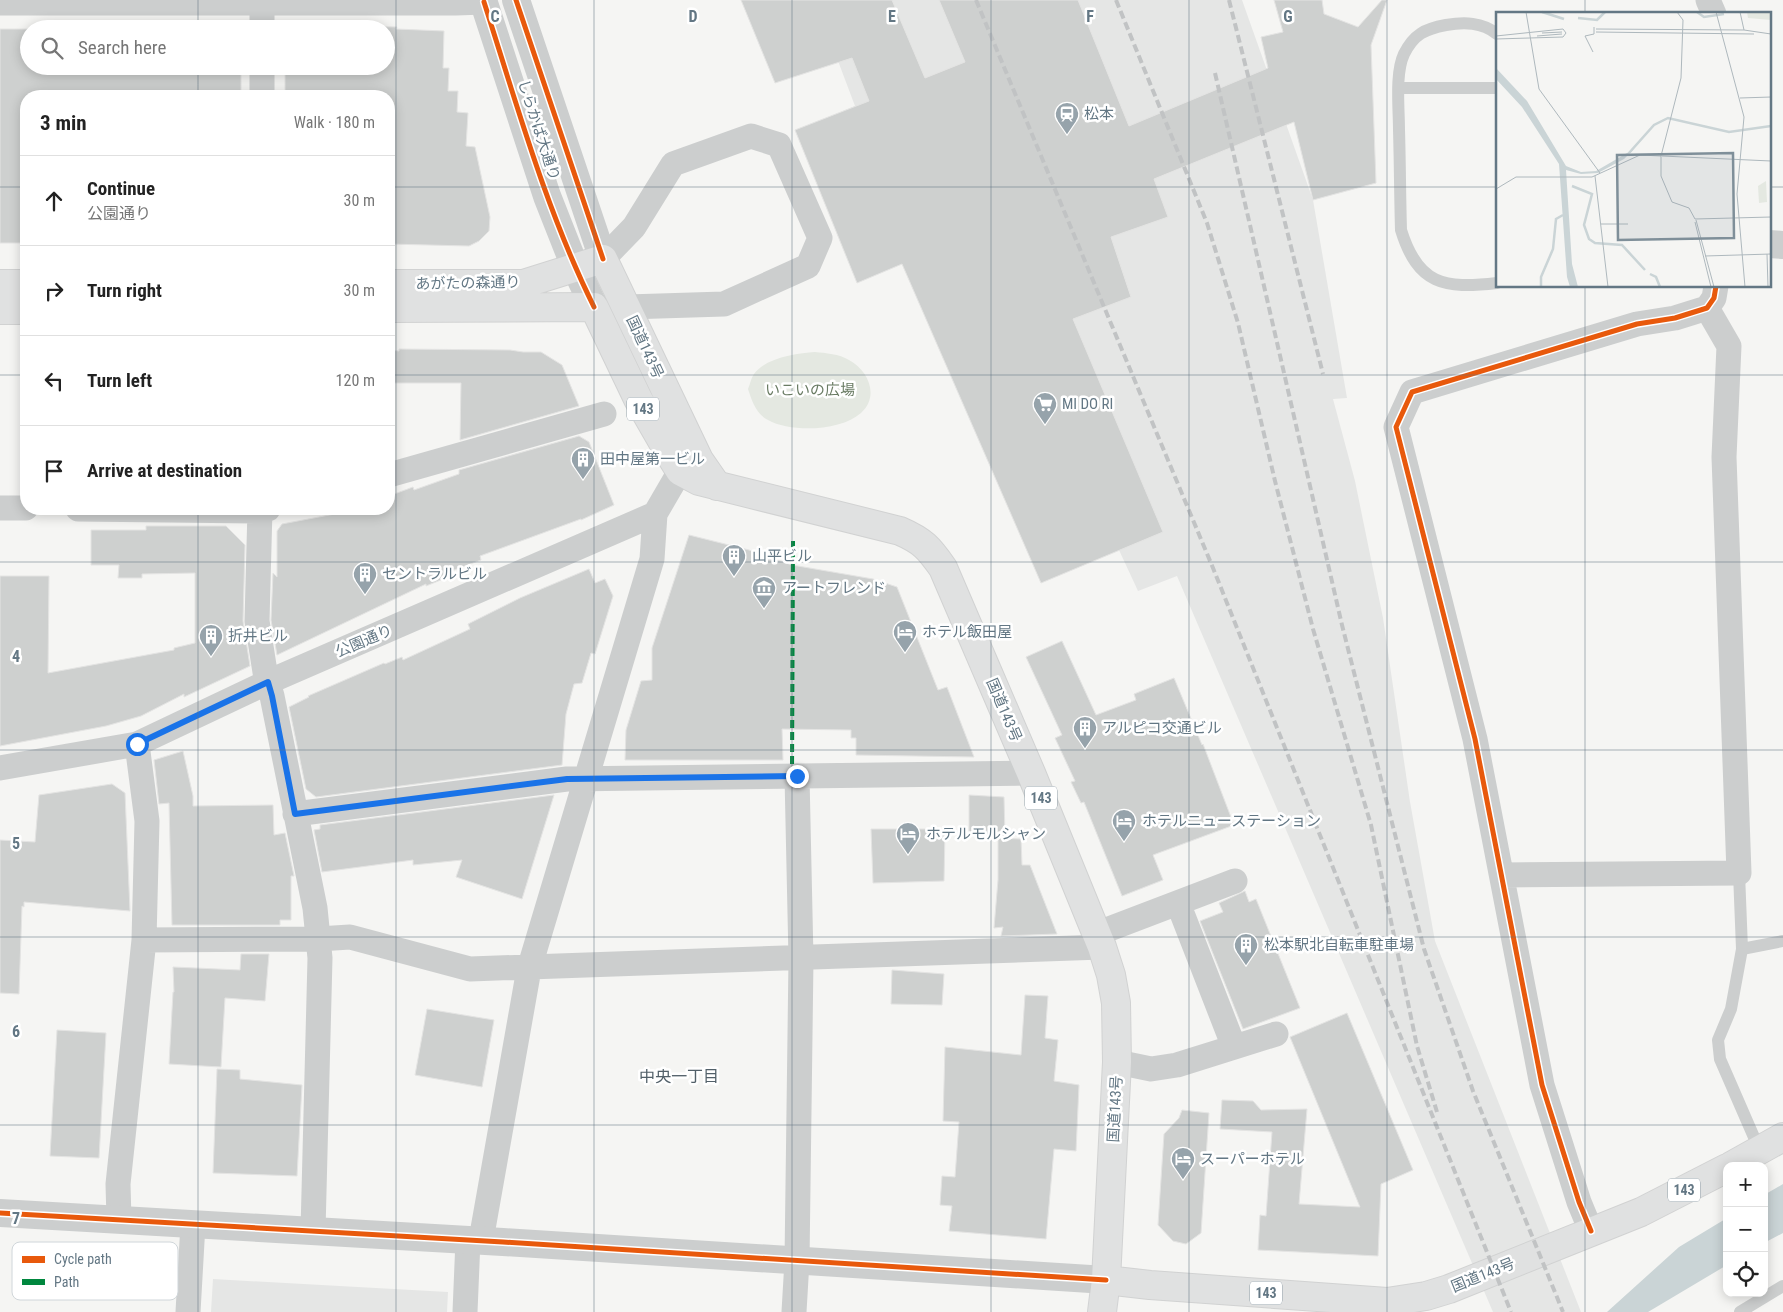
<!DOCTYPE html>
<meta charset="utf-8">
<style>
body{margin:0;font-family:"Roboto Condensed","Noto Sans JP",sans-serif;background:#f2f2f2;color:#222}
.controls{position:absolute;right:15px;bottom:15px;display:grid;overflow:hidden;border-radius:10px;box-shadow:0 2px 12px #0003}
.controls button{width:45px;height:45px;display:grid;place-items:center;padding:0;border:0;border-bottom:1px solid #e0e0e0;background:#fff;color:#222;font:25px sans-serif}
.stop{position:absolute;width:15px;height:15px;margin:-11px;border:4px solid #1a73e8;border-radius:50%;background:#fff}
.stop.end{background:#1a73e8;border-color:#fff;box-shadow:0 1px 5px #0008}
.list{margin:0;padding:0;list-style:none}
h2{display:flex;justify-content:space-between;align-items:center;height:65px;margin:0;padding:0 20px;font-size:21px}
h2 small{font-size:16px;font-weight:400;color:#767676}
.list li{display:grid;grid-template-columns:32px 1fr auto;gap:15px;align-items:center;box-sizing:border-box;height:90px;padding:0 20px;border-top:1px solid #e0e0e0}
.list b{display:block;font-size:19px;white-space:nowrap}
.list p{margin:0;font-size:16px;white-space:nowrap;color:#767676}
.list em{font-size:16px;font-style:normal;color:#767676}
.icon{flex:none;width:28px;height:28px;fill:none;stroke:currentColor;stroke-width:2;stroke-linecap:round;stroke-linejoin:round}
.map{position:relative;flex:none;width:1783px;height:1312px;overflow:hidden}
.search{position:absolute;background:#fff;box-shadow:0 2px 12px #0003;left:20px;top:20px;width:375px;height:55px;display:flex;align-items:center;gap:12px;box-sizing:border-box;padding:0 18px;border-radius:28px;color:#767676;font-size:19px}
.panel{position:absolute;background:#fff;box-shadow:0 2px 12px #0003;left:20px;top:90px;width:375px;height:425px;border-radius:20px}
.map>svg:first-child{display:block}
.built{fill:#e5e6e5}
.green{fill:#e4e8e1}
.water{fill:#cad4d6}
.building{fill:#ced0cf;stroke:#e4e4e3}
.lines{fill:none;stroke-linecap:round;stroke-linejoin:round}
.secondary-casing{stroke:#d2d3d4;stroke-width:30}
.trunk-casing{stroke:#d1d2d2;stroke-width:30}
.service{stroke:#cccece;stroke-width:12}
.minor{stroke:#cccece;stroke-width:25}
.tertiary{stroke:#cccece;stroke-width:28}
.secondary{stroke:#e0e1e1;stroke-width:28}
.trunk{stroke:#e0e1e1;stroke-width:28}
.rail{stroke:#c1c3c4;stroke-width:4;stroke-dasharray:8 4;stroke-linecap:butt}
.quiet{stroke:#00873e;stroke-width:4;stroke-dasharray:8 4;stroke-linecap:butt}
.cycleway-casing{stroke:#fff;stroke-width:8}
.cycleway{stroke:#e8590c;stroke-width:5}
.route{stroke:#1a73e8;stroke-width:6}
.grid{fill:none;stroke:#637784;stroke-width:1;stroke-opacity:0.55}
.labels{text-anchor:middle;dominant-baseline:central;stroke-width:5;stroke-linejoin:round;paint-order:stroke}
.shield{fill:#fff;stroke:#92a0a9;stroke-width:1}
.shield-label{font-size:14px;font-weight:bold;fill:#637784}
.poi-label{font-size:15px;fill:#637784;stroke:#fff;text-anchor:start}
.street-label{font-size:15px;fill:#637784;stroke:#fff}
.park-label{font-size:15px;fill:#697b63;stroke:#fff}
.neighbourhood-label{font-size:16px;fill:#526069;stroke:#fff}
.inset-river{fill:none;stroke:#cad4d6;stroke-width:2.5}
.inset-road{fill:none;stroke:#aeb8bd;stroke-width:1}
.view{fill:#7f8f99;fill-opacity:0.15;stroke:#7f8f99;stroke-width:2.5}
.inset-edge{fill:none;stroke:#637784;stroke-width:2.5}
.key{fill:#fff;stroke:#d0d6da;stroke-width:1}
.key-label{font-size:14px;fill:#637784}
.grid-label{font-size:16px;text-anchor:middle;font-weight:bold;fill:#637784;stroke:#fff;stroke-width:5;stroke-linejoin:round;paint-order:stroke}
</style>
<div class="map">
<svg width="1783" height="1312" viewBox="0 0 1783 1312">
<rect width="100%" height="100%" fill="#f5f5f3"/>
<path class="built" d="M815,0H1242L1313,200L1347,398L1333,399L1355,481L1383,618L1410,802L1435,941L1581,1312H1493L1177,576L1138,591L1119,550L1041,583L843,111L855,106Z
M213,1279L448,1292L447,1312H211Z"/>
<path class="green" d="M815,352C826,353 839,354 849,360C868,370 880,396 861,413C841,431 791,433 768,420C756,414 752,401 748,389C750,385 751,378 754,374C765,358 797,353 815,352Z"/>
<path class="water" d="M1783,1184V1233L1764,1243V1195Z
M1727,1218V1265L1648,1312H1607L1679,1247Z"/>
<path class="building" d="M741,0H892L925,78L965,62L939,0H1078L1129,126L1268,68L1261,37L1283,32L1274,0H1322L1324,14L1358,27L1382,0H1387L1371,45L1376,183L1313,200L1294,122L1154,179L1168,217L1111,237L1131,297L1073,319L1163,532L1041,583L902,264L857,283L795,130L869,101L852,58L775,83Z
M327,26L397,27L396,29L444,31L443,68H449L448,91H458L457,112L468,113L466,146L475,147L490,217L489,231L479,241L469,246L389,244V96H285V66H386V29H327Z
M0,29H241H29V66H241V96H26V243H0Z
M399,349L510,350L523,352H541L562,365L579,406L460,440L461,383H389V350L399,351Z
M579,436L589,442L614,505L581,520V519L480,556L481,560L446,573L448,577L426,586V584L277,655L271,620L273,573L277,577V531L282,524L361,509H389V496L413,487L414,490L459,474V470Z
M146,526H226L245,545L243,621L250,666L184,697V694L141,716L106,726L0,746V576H49L48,673L174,650V648L195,643V573L142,574V578H118L119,565H91V530H146Z
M689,535L749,550L792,565L873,579L897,587L938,690L947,687L974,757L856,755V738H851V730L782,729L783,760H625L626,730L641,681L652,680V648Z
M589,569L595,583L605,579L613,596L595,654L591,653L582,683L574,684L566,714L562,765L316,797L306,789L289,707L309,697L308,696L384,663L385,664L402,657L403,660L470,629L468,624L520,598Z
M1062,641L1096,715L1136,700L1134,694L1174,678L1202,745L1203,744L1234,825L1153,855L1163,880L1122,896L1084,802L1081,803L1071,782L1075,781L1055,738L1062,735L1026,657Z
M183,751L193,796V806L273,805L274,835L285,833L294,876H291V920H280V925H172L169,803L159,804L154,760Z
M112,784L125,793L130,911L24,902V907L22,906L19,994L0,993V840L35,842L39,795Z
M554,795L522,899L456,877L462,860L413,865V860L322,872L314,830L320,829V825Z
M969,795L1004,797L1005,836L969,835Z
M871,829H945L944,881L873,883Z
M998,838L1021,839L1022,865H1030L1057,934L1001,936L1003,927L994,928L998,880Z
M1245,891L1249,902L1256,899L1300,1008L1243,1029L1200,921L1223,912L1219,903Z
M241,954H269L265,1001L225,998L221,1067L169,1064L173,992H174L173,967L240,970Z
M892,970L944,974L942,1005L891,1004Z
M1025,995L1048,996L1045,1038L1058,1040L1054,1081L1079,1085L1076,1151L1054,1149L1046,1239L949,1231L952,1206L940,1205L942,1176L955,1177L959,1122L943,1121L945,1047L1021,1055Z
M427,1009L494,1020L482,1087L415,1075Z
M1347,1013L1413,1170L1381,1184L1378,1256L1258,1250L1260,1215L1266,1216L1272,1132L1220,1129L1222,1100L1253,1101L1261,1110L1307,1109L1299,1204L1360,1207L1290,1037Z
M57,1030L106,1033L99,1158L50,1156Z
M217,1069L240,1070V1079L302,1085L297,1176L213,1173Z
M1182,1110L1209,1113L1201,1233L1186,1244L1173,1241L1158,1225L1164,1134L1179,1118Z"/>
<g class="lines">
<g class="secondary-casing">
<path id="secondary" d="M1102,1312L1106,1280"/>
</g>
<g class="trunk-casing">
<path id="trunk" d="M0,284H26
M389,284H523L603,259L699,460L717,486
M389,308L594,307L638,399L672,458L680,471L699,481L900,531C923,541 929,548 943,568L1031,773L1102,947L1111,975L1116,1003L1117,1062L1106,1280L1150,1285L1387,1302L1426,1296L1449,1289L1641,1212L1727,1168
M0,310H26
M1731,1166L1783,1137"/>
</g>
<path class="service" d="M1497,34C1482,22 1464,22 1446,25C1425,29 1414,34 1404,54C1395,73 1399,108 1399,130C1400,163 1400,196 1401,230C1418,285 1444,289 1497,283
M1399,88H1497
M1739,873L1742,949L1731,1009L1718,1040L1720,1059L1760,1151
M1742,949L1783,941
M1740,1312L1783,1286"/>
<path class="minor" d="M1708,0L1714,14
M0,3H456L484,2
M262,4V29
M262,66V96
M603,259L634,227L673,164L751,136L779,145L820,238L808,266L724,304L627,307
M389,475L604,414
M0,508H26
M78,509L260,511L268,509
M260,509L257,621L265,672L272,696L315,908L320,958L313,1231
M0,768L137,744L268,682L655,514L680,471L697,462
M295,814L567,779L1031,773
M1502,875L1739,873L1724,457L1729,346L1707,308
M1178,903L1234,1047
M1096,934L1235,881
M144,940L318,939L350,937L470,969L1102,947
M1117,1062L1151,1069L1177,1065L1276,1034
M119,1220L118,1184L144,940L147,821L137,744
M1591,1231L1579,1202L1542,1085L1475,739L1396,427L1412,392L1637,324L1675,318L1707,308L1714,298L1716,286
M481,1240L529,969L652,559L655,514
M188,1312L193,1224
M465,1312L468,1240
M794,1312L797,1261L801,959L797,776"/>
<path class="tertiary" d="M483,0L547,196L575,267L594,307
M516,0L603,259
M1769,244L1783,245
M0,1213L503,1242L1106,1280"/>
<use href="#secondary" class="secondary"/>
<use href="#trunk" class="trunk"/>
<path class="rail" d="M976,0L1213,568L1511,1312
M1116,0L1207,223L1238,323L1275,481L1313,629L1371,825L1417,1046L1437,1112
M1229,0L1323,374
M1215,73L1342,625L1424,949L1473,1091L1563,1312"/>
<path class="quiet" d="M792,776L793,541"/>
<g class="cycleway-casing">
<path id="cycleway" d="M516,0L603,259
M484,2C517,105 546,210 594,307
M0,1213L503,1242L1106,1280
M1591,1231L1579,1202L1542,1085L1475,739L1396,427L1412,392L1637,324L1675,318L1707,308L1714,298L1716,286"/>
</g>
<use href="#cycleway" class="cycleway"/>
</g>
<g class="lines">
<path class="route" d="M137,744L268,682L272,696L295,814L567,779L797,776"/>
</g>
<path class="grid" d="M198,0V29M396,0V1312M594,0V1312M792,0V1312M991,0V1312M1189,0V1312M1387,0V1312M1585,0V14M198,66V96M0,187H26M389,187H1497M1769,187H1783M1585,286V1312M0,375H26M389,375H1783M198,509V1312M0,562H1783M0,750H1783M0,937H1783M0,1125H1783"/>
<defs>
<g id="station-pin" transform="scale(1.25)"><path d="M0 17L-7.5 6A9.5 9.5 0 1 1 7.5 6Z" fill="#96a3ab" stroke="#fff"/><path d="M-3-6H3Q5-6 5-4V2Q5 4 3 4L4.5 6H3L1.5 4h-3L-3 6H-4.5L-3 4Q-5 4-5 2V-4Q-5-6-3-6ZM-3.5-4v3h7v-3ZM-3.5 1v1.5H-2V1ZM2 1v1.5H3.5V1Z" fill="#fff"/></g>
<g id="supermarket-pin" transform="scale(1.25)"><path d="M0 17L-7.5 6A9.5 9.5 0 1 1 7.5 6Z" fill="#96a3ab" stroke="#fff"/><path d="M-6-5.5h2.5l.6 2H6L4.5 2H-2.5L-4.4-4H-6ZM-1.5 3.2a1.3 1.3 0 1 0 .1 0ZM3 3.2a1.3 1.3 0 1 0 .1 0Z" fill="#fff"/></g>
<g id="building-pin" transform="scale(1.25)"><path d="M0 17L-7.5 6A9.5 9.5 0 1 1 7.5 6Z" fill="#96a3ab" stroke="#fff"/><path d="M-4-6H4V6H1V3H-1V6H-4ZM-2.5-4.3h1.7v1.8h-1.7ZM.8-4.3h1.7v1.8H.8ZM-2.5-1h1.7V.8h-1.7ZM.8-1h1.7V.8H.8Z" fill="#fff"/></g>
<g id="museum-pin" transform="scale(1.25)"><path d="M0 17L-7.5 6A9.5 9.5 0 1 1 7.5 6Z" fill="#96a3ab" stroke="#fff"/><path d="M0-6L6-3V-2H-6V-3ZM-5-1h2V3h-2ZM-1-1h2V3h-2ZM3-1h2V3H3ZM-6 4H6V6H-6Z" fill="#fff"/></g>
<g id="hotel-pin" transform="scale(1.25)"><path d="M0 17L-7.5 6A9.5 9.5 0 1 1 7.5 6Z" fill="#96a3ab" stroke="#fff"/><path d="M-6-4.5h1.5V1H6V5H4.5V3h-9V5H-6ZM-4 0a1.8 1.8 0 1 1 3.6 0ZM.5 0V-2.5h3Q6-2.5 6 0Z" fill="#fff"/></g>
</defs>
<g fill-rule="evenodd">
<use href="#station-pin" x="1067" y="114"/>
<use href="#supermarket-pin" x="1045" y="404"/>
<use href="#building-pin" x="583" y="459"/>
<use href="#building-pin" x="734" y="556"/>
<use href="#building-pin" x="365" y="574"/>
<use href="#museum-pin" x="764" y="588"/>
<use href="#hotel-pin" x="905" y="632"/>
<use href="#building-pin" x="211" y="636"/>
<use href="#building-pin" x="1085" y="728"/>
<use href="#hotel-pin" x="1124" y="821"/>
<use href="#hotel-pin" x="908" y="834"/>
<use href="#building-pin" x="1246" y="945"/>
<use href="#hotel-pin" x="1183" y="1159"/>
</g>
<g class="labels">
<g class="shield">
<rect x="627" y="397.5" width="32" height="23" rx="4"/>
<rect x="1025" y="786.5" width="32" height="23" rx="4"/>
<rect x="1668" y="1178.5" width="32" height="23" rx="4"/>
<rect x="1250" y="1281.5" width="32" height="23" rx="4"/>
</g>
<g class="shield-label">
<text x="643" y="409">143</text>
<text x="1041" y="798">143</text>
<text x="1684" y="1190">143</text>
<text x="1266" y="1293">143</text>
</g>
<g class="poi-label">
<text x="1084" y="114">松本</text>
<text x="1062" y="404">MI DO RI</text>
<text x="600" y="459">田中屋第一ビル</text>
<text x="752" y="556">山平ビル</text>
<text x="382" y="574">セントラルビル</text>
<text x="782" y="588">アートフレンド</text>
<text x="922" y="632">ホテル飯田屋</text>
<text x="228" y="636">折井ビル</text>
<text x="1102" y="728">アルピコ交通ビル</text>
<text x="1142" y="821">ホテルニューステーション</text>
<text x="926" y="834">ホテルモルシャン</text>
<text x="1264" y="945">松本駅北自転車駐車場</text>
<text x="1200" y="1159">スーパーホテル</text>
</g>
<g class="street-label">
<text transform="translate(539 130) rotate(72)">しらかば大通り</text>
<text transform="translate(468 283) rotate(-1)">あがたの森通り</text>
<text transform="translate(645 347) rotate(65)">国道143号</text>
<text transform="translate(364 641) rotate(-23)">公園通り</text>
<text transform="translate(1004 710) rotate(67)">国道143号</text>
<text transform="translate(1115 1109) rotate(-87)">国道143号</text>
<text transform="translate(1483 1275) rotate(-22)">国道143号</text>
</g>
<g class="park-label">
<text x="810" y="390">いこいの広場</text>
</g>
<g class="neighbourhood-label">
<text x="679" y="1076">中央一丁目</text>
</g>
</g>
<g transform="translate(1496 12)">
<rect width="275" height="275" fill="#f5f5f3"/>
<path d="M251,0H275V8L252,6ZM270,169L271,190L263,191L262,174Z" fill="#e4e8e1"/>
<path d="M0,56L31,89L70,154L85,160L100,159L138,137L128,147L102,161L85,162L70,158L76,252L82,275H74L71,265L63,152L26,95L0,67Z" fill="#cad4d6"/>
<path class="inset-river" d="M46,0L68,7M201,0L208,5L228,2M82,6L101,8L109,0M133,141L158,113L172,106L233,120L275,114M76,174L96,182L88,213L93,227L99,231L126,233L149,258M154,262L160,265L164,275M45,275V265L57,237L60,207L67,203"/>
<path class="inset-road" d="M30,0L43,77L104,161M220,0L248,105L241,182L249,275M244,0L248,18M100,17L248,18L275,22M100,20L258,22M46,21L66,20M0,24L67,17L70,21L67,25L0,27M41,24L66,22M97,40L89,24L98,22V15M244,86L275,85M165,144L185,66L187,8L181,0M166,144L275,149M99,164L112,275M0,177L20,165H96L144,143L165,144V164L176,190L193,196L199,207L275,205M200,208L218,275M199,210L215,275M105,212H132M271,242L272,275M209,244L275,242"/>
<path class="view" d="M237,141L238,226L122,228L121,143Z"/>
<rect width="275" height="275" class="inset-edge"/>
</g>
<rect x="12" y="1242" width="166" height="58" rx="8" class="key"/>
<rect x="22" y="1256" width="23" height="7" fill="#e8590c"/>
<rect x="22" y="1279" width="23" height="6" fill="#00873e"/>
<g class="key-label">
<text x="54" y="1264">Cycle path</text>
<text x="54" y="1287">Path</text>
</g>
<g class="grid-label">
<text x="495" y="22">C</text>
<text x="693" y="22">D</text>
<text x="892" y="22">E</text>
<text x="1090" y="22">F</text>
<text x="1288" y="22">G</text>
<text x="16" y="662">4</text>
<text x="16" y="849">5</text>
<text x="16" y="1037">6</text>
<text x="16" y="1224">7</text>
</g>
</svg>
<div class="controls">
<button>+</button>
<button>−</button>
<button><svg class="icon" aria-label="locate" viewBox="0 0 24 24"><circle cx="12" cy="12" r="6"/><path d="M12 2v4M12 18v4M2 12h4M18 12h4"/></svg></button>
</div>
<div class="stop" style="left:137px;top:744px"></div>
<div class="stop end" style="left:797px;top:776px"></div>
<div class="search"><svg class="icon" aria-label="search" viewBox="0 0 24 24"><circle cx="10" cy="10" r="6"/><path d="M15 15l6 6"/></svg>Search here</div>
<section class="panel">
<h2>3 min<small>Walk · 180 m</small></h2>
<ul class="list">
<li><svg class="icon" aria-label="ahead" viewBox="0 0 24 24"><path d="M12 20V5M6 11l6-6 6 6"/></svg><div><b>Continue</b><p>公園通り</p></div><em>30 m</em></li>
<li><svg class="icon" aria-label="right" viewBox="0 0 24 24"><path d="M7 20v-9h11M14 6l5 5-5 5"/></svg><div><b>Turn right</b></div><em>30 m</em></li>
<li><svg class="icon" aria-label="left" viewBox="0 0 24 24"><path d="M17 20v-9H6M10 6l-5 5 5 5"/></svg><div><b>Turn left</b></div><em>120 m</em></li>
<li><svg class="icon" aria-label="arrive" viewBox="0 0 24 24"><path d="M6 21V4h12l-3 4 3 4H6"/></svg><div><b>Arrive at destination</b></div></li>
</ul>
</section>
</div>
